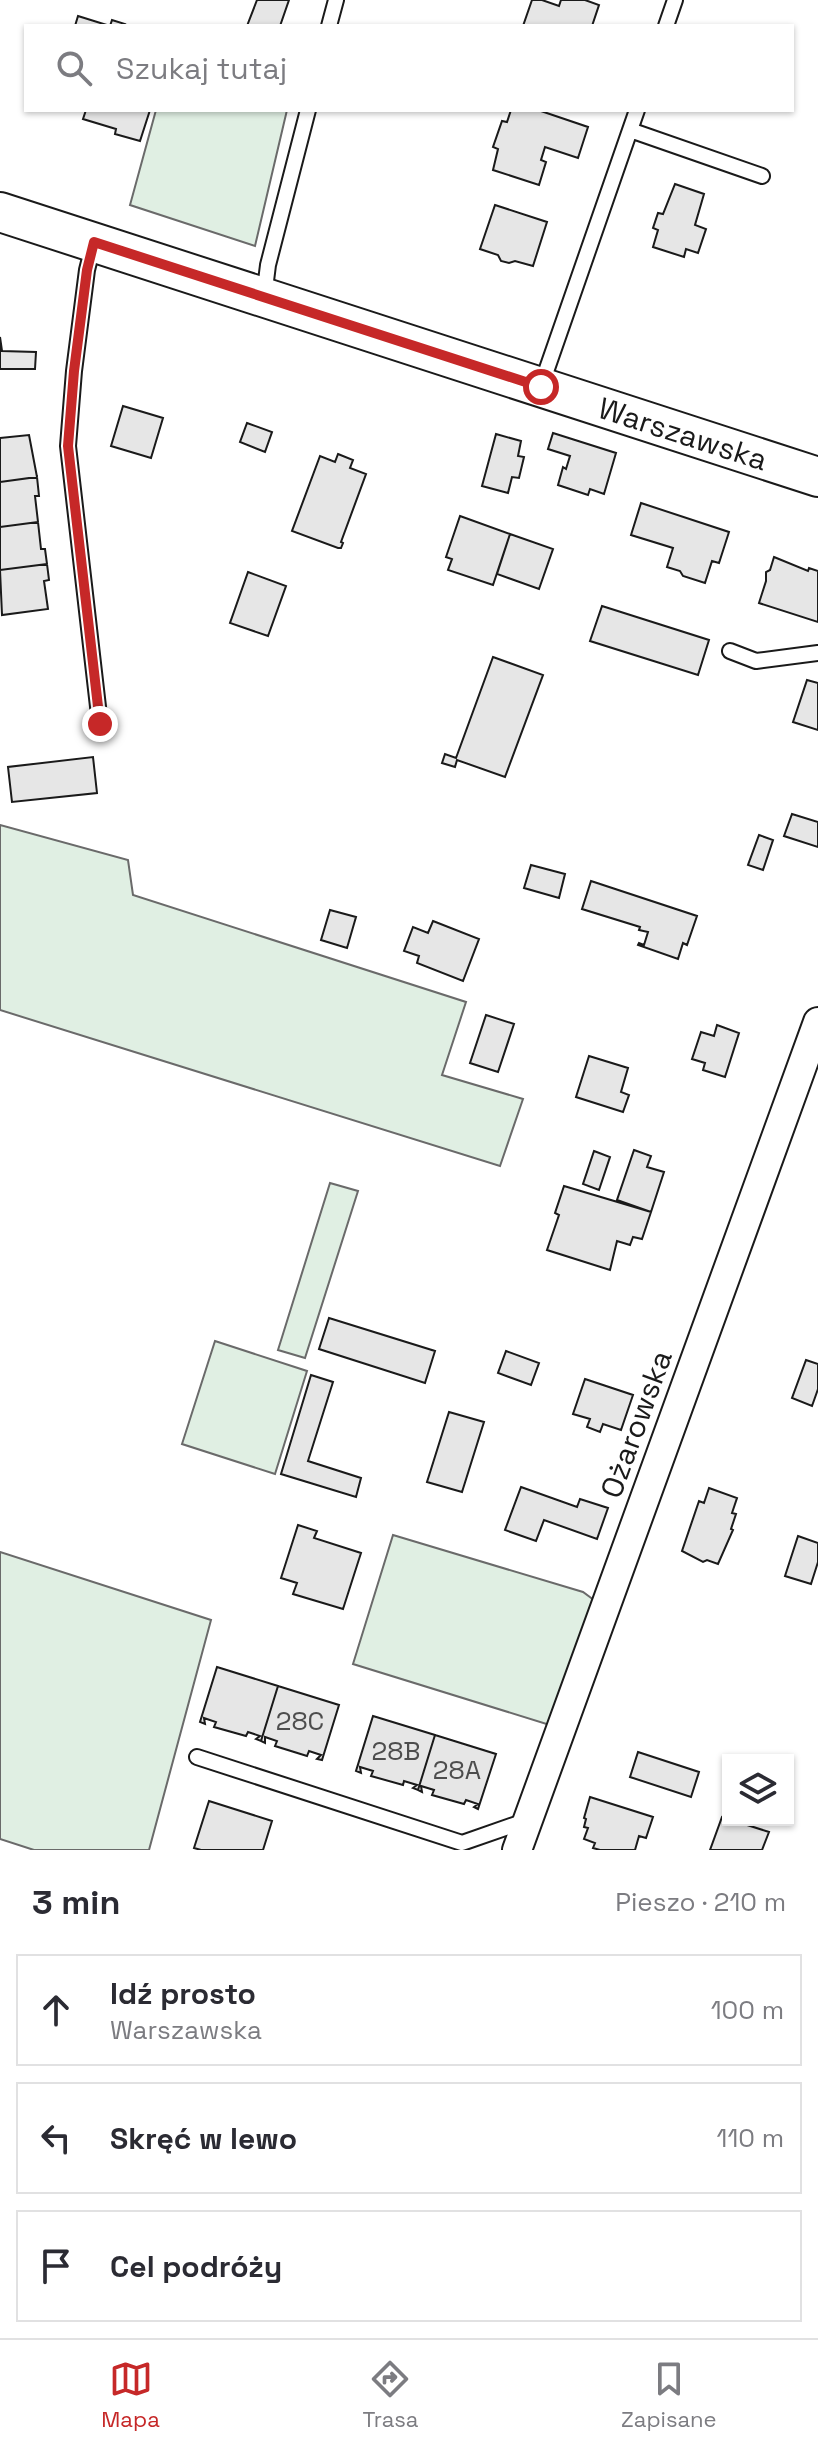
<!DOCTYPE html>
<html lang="pl">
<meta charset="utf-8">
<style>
body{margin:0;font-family:"Space Grotesk",sans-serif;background:#f7f7f7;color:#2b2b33}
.controls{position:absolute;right:24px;bottom:24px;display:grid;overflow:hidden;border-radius:0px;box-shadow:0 2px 6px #0004}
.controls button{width:72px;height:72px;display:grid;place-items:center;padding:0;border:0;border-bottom:2px solid #e1e1e2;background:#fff;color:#2b2b33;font:40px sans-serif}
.stop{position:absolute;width:24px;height:24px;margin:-18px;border:6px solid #c62828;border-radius:50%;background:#fff}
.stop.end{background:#c62828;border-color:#fff;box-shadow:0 2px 8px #0008}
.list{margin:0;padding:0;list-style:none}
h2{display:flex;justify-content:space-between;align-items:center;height:104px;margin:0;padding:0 32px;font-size:34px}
h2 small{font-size:26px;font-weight:400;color:#7c7c81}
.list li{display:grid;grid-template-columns:52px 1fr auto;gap:24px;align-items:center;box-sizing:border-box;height:112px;margin:0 16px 16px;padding:0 16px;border:2px solid #e1e1e2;border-radius:0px}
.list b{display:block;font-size:30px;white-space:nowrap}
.list p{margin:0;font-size:26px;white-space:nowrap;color:#7c7c81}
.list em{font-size:26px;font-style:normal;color:#7c7c81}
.icon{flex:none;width:44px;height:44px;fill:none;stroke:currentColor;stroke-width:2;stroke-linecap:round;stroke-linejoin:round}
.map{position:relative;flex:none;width:818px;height:1850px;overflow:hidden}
.search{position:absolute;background:#fff;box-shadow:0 2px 6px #0004;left:24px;right:24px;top:24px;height:88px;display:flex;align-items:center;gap:20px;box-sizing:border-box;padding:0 28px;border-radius:0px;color:#7c7c81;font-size:30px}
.sheet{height:488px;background:#fff}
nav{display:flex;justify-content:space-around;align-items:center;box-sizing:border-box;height:112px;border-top:2px solid #e1e1e2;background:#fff;font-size:22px;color:#7c7c81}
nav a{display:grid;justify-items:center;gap:4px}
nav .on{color:#c62828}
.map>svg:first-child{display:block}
.green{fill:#e0efe3;stroke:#6a6a6a;stroke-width:2}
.building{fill:#e6e6e6;stroke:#1a1a1a;stroke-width:2}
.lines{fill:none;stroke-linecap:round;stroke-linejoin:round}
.service-casing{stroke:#1a1a1a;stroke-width:18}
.minor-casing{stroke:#1a1a1a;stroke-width:32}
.secondary-casing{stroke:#1a1a1a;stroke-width:42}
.service{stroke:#fff;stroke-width:14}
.minor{stroke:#fff;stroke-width:28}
.secondary{stroke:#fff;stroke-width:38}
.route{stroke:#c62828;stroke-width:10}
.labels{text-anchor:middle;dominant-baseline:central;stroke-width:6;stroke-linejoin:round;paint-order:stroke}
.number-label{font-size:26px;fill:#4d4d4d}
.street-label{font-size:30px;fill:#1a1a1a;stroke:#fff}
</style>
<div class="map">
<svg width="818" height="1850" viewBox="0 0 818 1850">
<rect width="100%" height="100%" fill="#fff"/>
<path class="green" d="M156,110H287L255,246L130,205Z
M0,825L128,860L133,895L466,1002L442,1075L523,1099L500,1166L0,1010Z
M330,1183L358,1191L305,1358L278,1350Z
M215,1341L307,1371L275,1474L182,1444Z
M393,1535L583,1592L598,1603L553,1726L353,1664Z
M0,1552L211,1620L149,1850H34L0,1839Z"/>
<path class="building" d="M257,0H289L280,26H247Z
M532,0H542L559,6L561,0H585L599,5L592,26H523Z
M78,16L110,26L112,20L125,24L124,26H75Z
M86,110H150L140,141L115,134L116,129L83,119Z
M511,110H538L588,127L578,158L545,147L541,160L546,162L539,185L493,170L498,149L493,147L502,121L507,122Z
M675,184L704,194L695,225L706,229L698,253L686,249L684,257L653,247L658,230L653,228L658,213L663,214Z
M495,205L547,222L533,266L515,261L509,263L501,261L498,255L480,249Z
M0,337L2,351L36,352L35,369H0Z
M123,406L163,418L151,458L111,446Z
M247,423L272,432L265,452L240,442Z
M553,433L616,453L604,494L590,489L588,495L558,485L563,467L566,469L570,456L548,449Z
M496,434L521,441L518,456L524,457L519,478L512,477L508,493L482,486Z
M29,435L37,477L0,482V438Z
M338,454L353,460L350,468L366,474L341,542L343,543L341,548H338L292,531L320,456L335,462Z
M37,477L39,496H35L38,522L0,527V482Z
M641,503L729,532L719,563L712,561L705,583L683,576L680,571L667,567L673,548L631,535Z
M460,516L510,534L493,585L448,570L452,559L446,557Z
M38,522L41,549H45L47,564L0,570V527Z
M510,534L553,549L539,589L497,574Z
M774,557L808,571L809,568L818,571V622L759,603L766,581V572L770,570Z
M47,564L49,580L44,581L48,609L2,615L0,570Z
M248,572L286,586L268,636L230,623Z
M602,606L709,640L698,675L590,641Z
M493,657L543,675L505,777L457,760L455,767L442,763L445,754L456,758Z
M807,680L818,683V730L793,722Z
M93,757L97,793L12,802L8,767Z
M792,814L818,822V847L784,836Z
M759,835L773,840L763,870L748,865Z
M531,865L565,874L559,898L524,888Z
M591,881L697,916L687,945L683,943L678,959L638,945L639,943L644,945L648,932L639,930L640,927L582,909Z
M330,910L356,917L347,948L321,940Z
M433,921L479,939L463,981L417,963L419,956L404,951L413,927L428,933Z
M486,1015L514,1024L498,1072L470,1063Z
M717,1025L739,1033L725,1077L703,1070L705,1063L692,1059L701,1032L714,1036Z
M589,1056L628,1068L621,1092L629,1095L623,1112L576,1097Z
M634,1150L651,1156L647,1167L664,1172L651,1212L617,1200Z
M594,1151L610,1157L599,1190L583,1184Z
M564,1186L651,1212L642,1239L633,1237L630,1245L617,1241L610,1270L547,1250L559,1215L555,1213Z
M329,1318L435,1351L425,1383L319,1349Z
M506,1351L539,1363L531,1385L498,1373Z
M806,1360L818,1364V1389L812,1406L792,1398Z
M311,1375L333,1382L308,1461L361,1478L356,1497L281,1474Z
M585,1379L633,1395L621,1430L603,1424L600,1432L587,1427L590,1419L573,1414Z
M449,1412L484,1422L462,1492L427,1482Z
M521,1487L577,1507L580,1499L608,1508L597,1539L544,1520L536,1541L505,1530Z
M709,1488L737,1498L732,1513L736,1514L731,1529L733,1530L718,1564L707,1560L703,1562L682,1551L699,1501L704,1503Z
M298,1525L317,1531L314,1538L361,1553L343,1609L293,1594L297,1583L281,1578Z
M798,1536L818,1543V1562L811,1584L785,1576Z
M217,1667L278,1686L261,1741L256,1739L260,1736L248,1732L246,1736L214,1727L216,1722L204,1718L205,1724L200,1722Z
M278,1686L339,1705L322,1760L317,1759L321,1755L309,1751L307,1756L275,1746L277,1741L265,1737V1743L261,1741Z
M373,1716L435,1735L418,1790L413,1788L417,1785L404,1781L403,1785L371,1776L373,1771L360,1767L361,1773L356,1771Z
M435,1735L496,1754L478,1809L474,1807L478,1804L466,1800L464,1804L432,1795L434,1790L421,1786L422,1792L418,1790Z
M638,1752L699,1772L691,1797L630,1777Z
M590,1797L653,1817L646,1838L639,1836L635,1850H600L593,1848L595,1843L584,1839L588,1828L584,1827L586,1819L584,1818Z
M209,1801L272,1821L263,1850H201L194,1848Z
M722,1817L769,1832L762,1850H710Z"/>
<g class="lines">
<g class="service-casing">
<path id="service" d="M329,26L336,0
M666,26L675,0
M630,130L762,176
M94,242L87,270L74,371L68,446L100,724
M264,297L268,265L308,110
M541,386L637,110
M730,651L756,661L818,653
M197,1757L462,1843L528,1820"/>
</g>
<g class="minor-casing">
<path id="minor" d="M517,1850L818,1022"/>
</g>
<g class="secondary-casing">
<g id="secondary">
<path id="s1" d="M0,212L818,477"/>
</g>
</g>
<use href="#service" class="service"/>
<use href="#minor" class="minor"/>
<use href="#secondary" class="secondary"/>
</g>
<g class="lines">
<path class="route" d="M100,724L68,446L74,371L87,270L94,242L541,387"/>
</g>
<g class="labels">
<g class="number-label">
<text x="300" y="1721">28C</text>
<text x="396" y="1751">28B</text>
<text x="457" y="1770">28A</text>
</g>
<g class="street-label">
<text stroke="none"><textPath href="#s1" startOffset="718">Warszawska</textPath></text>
<text transform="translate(636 1424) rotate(-70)">Ożarowska</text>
</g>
</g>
</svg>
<div class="controls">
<button><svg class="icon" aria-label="layers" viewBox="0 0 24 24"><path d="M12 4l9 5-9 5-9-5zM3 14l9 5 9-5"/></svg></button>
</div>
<div class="stop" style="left:541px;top:387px"></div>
<div class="stop end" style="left:100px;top:724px"></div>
<div class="search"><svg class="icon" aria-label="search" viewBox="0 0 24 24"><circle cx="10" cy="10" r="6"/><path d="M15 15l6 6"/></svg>Szukaj tutaj</div>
</div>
<section class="sheet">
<h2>3 min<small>Pieszo · 210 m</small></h2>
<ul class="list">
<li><svg class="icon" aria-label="ahead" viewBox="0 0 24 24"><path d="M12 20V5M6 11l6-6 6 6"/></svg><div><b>Idź prosto</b><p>Warszawska</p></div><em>100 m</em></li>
<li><svg class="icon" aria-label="left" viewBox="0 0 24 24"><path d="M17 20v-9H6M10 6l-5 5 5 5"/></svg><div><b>Skręć w lewo</b></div><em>110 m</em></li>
<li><svg class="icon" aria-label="arrive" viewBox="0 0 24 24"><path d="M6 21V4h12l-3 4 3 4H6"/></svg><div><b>Cel podróży</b></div></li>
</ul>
</section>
<nav>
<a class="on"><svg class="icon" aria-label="map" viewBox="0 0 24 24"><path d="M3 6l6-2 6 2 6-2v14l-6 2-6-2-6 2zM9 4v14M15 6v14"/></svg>Mapa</a>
<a><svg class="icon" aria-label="directions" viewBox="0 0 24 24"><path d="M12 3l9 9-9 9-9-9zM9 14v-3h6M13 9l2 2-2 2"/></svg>Trasa</a>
<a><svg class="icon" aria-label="saved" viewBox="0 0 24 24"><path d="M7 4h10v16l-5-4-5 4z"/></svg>Zapisane</a>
</nav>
